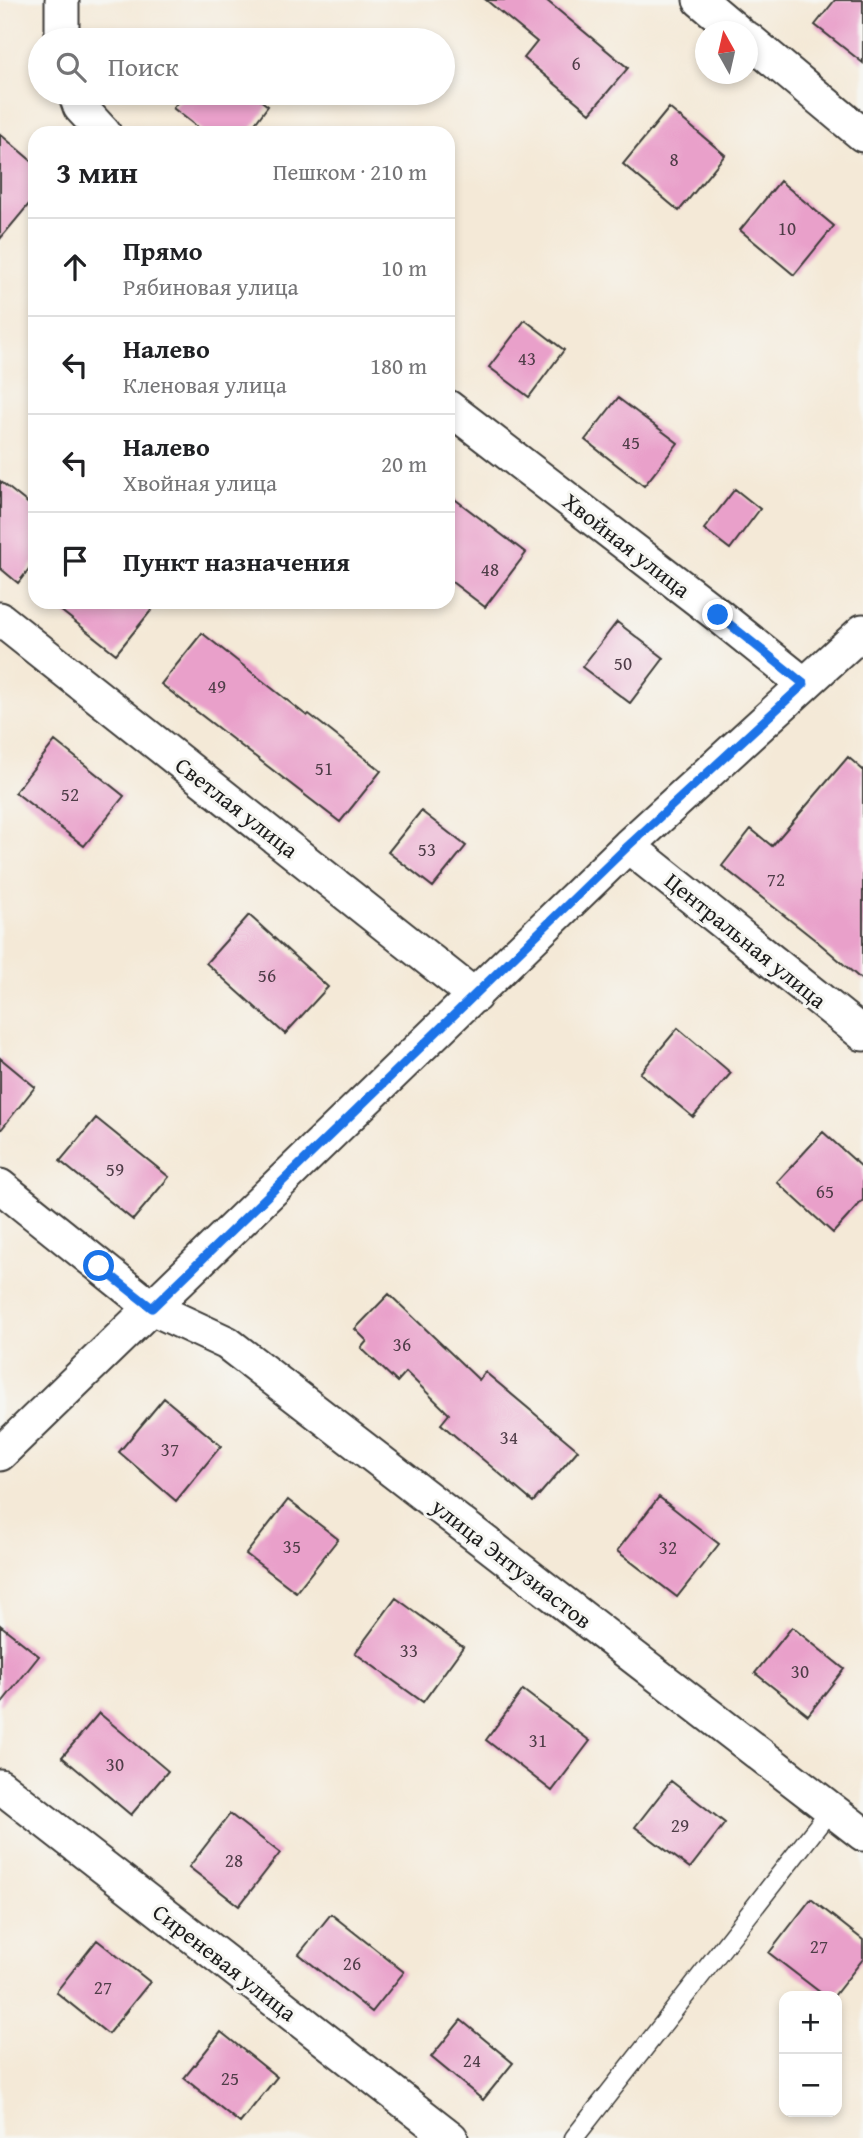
<!DOCTYPE html>
<html lang="ru">
<meta charset="utf-8">
<style>
body{margin:0;font-family:"Gentium Book Plus",serif;background:#f2f2f2;color:#202124}
.controls{position:absolute;right:21px;bottom:21px;display:grid;overflow:hidden;border-radius:14px;box-shadow:0 4px 10px #0003}
.controls button{width:63px;height:63px;display:grid;place-items:center;padding:0;border:0;border-bottom:2px solid #e0e0e0;background:#fff;color:#202124;font:35px sans-serif}
.compass{position:absolute;left:695px;top:21px;width:63px;height:63px;border-radius:50%;background:#fff;box-shadow:0 4px 10px #0003;rotate:352deg}
.stop{position:absolute;width:21px;height:21px;margin:-16px;border:5px solid #1a73e8;border-radius:50%;background:#fff}
.stop.end{background:#1a73e8;border-color:#fff;box-shadow:0 2px 7px #0008}
.list{margin:0;padding:0;list-style:none}
h2{display:flex;justify-content:space-between;align-items:center;height:91px;margin:0;padding:0 28px;font-size:30px}
h2 small{font-size:23px;font-weight:400;color:#757577}
.list li{display:grid;grid-template-columns:46px 1fr auto;gap:21px;align-items:center;box-sizing:border-box;height:98px;padding:0 28px;border-top:2px solid #e0e0e0}
.list b{display:block;font-size:26px;white-space:nowrap}
.list p{margin:0;font-size:23px;white-space:nowrap;color:#757577}
.list em{font-size:23px;font-style:normal;color:#757577}
.icon{flex:none;width:38px;height:38px;fill:none;stroke:currentColor;stroke-width:2;stroke-linecap:round;stroke-linejoin:round}
.map{position:relative;flex:none;width:863px;height:2138px;overflow:hidden}
.search{position:absolute;background:#fff;box-shadow:0 4px 10px #0003;left:28px;top:28px;width:427px;height:77px;display:flex;align-items:center;gap:18px;box-sizing:border-box;padding:0 24px;border-radius:38px;color:#757577;font-size:26px}
.panel{position:absolute;background:#fff;box-shadow:0 4px 10px #0003;left:28px;top:126px;width:427px;height:483px;border-radius:21px}
.map>svg:first-child{display:block}
.building{fill:#e9a0ca}
.lines{fill:none;stroke-linecap:round;stroke-linejoin:round}
.service-casing{stroke:#3c3b38;stroke-width:21}
.minor-casing{stroke:#3c3b38;stroke-width:37}
.service{stroke:#fff;stroke-width:18}
.minor{stroke:#fff;stroke-width:33}
.route{stroke:#1a73e8;stroke-width:9}
.labels{text-anchor:middle;dominant-baseline:central;stroke-width:6;stroke-linejoin:round;paint-order:stroke}
.number-label{font-size:19px;fill:#4f3d48}
.street-label{font-size:23px;fill:#1c1c1c;stroke:#f6f6f2}
</style>
<div class="map">
<svg width="863" height="2138" viewBox="0 0 863 2138">
<rect width="100%" height="100%" fill="#f6f6f2"/>
<filter id="ink" filterUnits="userSpaceOnUse"><feTurbulence type="fractalNoise" baseFrequency=".0143" numOctaves="2"/><feDisplacementMap in="SourceGraphic" scale="14" xChannelSelector="R" yChannelSelector="G"/><feConvolveMatrix kernelMatrix="1 2 1 2 8 2 1 2 1" color-interpolation-filters="sRGB"/></filter>
<filter id="wash" filterUnits="userSpaceOnUse"><feTurbulence type="fractalNoise" baseFrequency=".00686" numOctaves="4" result="noise"/><feDisplacementMap in="SourceGraphic" scale="28" xChannelSelector="R" yChannelSelector="G"/><feGaussianBlur stdDeviation="1.57" result="paint"/><feColorMatrix in="noise" values="0 0 0 0 0 0 0 0 0 0 0 0 0 0 0 0 0 1.4 0 .05"/><feComposite in="paint" operator="in"/></filter>
<g filter="url(#wash)">
<rect width="100%" height="100%" fill="#f4e9d7"/>
<g id="blocks">
<path class="building" d="M486,0H546L628,68L590,113L524,58L537,42Z
M835,0H863V63L815,25Z
M185,93H251L268,106L248,133H205L173,108Z
M669,108L725,155L679,211L623,164Z
M0,134L35,164V197L0,239Z
M780,181L834,226L794,275L740,230Z
M525,320L564,350L529,397L489,367Z
M618,398L678,443L644,486L585,440Z
M0,481L35,509V561L18,583L0,568Z
M735,489L760,509L730,549L704,529Z
M448,494L526,553L485,607L448,579Z
M50,602H158L116,654Z
M617,622L664,658L630,703L582,667Z
M202,633L307,716L309,714L381,771L340,822L161,684Z
M55,741L124,796L84,846L15,792Z
M848,757L863,770V981L819,943L722,866L751,829L772,846Z
M421,811L466,846L433,887L388,852Z
M249,915L328,987L285,1034L206,963Z
M678,1028L731,1073L693,1117L640,1073Z
M0,1058L35,1087L0,1131Z
M96,1118L169,1177L133,1220L60,1161Z
M823,1132L863,1168V1200L833,1233L777,1182Z
M389,1294L479,1380L485,1372L578,1450L533,1502L441,1424L449,1414L406,1372L397,1382L361,1348L367,1341L355,1329Z
M164,1398L221,1446L176,1501L119,1452Z
M659,1497L719,1544L677,1597L617,1551Z
M288,1500L338,1539L296,1592L246,1554Z
M396,1598L463,1647L423,1702L355,1653Z
M0,1625L39,1656L0,1705Z
M792,1627L844,1669L808,1715L755,1673Z
M523,1690L590,1741L552,1791L486,1740Z
M99,1713L168,1771L131,1815L62,1757Z
M671,1781L725,1823L690,1868L635,1827Z
M230,1814L280,1853L239,1906L189,1867Z
M811,1899L863,1940V1959L834,1996H825L769,1953Z
M331,1914L404,1972L372,2012L299,1954Z
M97,1940L150,1982L108,2034L56,1992Z
M461,2020L513,2063L483,2100L431,2057Z
M221,2032L277,2077L240,2123L184,2078Z"/>
</g>
</g>
<g filter="url(#ink)">
<use href="#blocks" fill-opacity="0" stroke="#3c3b38" stroke-width="2"/>
<g class="lines">
<g class="service-casing">
<path id="service" d="M574,2138L831,1809"/>
</g>
<g class="minor-casing">
<path id="minor" d="M700,0L738,32
M748,39L863,135
M62,40V0
M75,93L80,107L104,133
M448,407L718,615L804,684
M0,619L475,996
M628,846L863,1034
M0,1186L152,1308L227,1343L863,1834
M0,1454L628,846L863,631
M0,1786L451,2138"/>
</g>
<use href="#service" class="service"/>
<use href="#minor" class="minor"/>
</g>
</g>
<g class="lines" filter="url(#ink)">
<path class="route" d="M99,1266L152,1308L628,846L804,684L718,615"/>
</g>
<g class="labels">
<g class="number-label">
<text x="576" y="63">6</text>
<text x="674" y="159">8</text>
<text x="787" y="228">10</text>
<text x="527" y="358">43</text>
<text x="631" y="442">45</text>
<text x="490" y="569">48</text>
<text x="623" y="663">50</text>
<text x="217" y="686">49</text>
<text x="324" y="768">51</text>
<text x="70" y="794">52</text>
<text x="427" y="849">53</text>
<text x="776" y="879">72</text>
<text x="267" y="975">56</text>
<text x="115" y="1169">59</text>
<text x="825" y="1191">65</text>
<text x="402" y="1344">36</text>
<text x="509" y="1437">34</text>
<text x="170" y="1449">37</text>
<text x="292" y="1546">35</text>
<text x="668" y="1547">32</text>
<text x="409" y="1650">33</text>
<text x="800" y="1671">30</text>
<text x="538" y="1740">31</text>
<text x="115" y="1764">30</text>
<text x="680" y="1825">29</text>
<text x="234" y="1860">28</text>
<text x="819" y="1946">27</text>
<text x="352" y="1963">26</text>
<text x="103" y="1987">27</text>
<text x="472" y="2060">24</text>
<text x="230" y="2078">25</text>
</g>
<g class="street-label">
<text transform="translate(627 545) rotate(38)">Хвойная улица</text>
<text transform="translate(237 807) rotate(38)">Светлая улица</text>
<text transform="translate(746 940) rotate(39)">Центральная улица</text>
<text transform="translate(512 1563) rotate(38)">улица Энтузиастов</text>
<text transform="translate(225 1962) rotate(38)">Сиреневая улица</text>
</g>
</g>
</svg>
<div class="controls">
<button>+</button>
<button>−</button>
</div>
<svg class="compass" viewBox="-18 -18 36 36"><path d="M0-13l5 13h-10z" fill="#e53935"/><path d="M0 13l5-13h-10z" fill="#757577"/></svg>
<div class="stop" style="left:99px;top:1266px"></div>
<div class="stop end" style="left:718px;top:615px"></div>
<div class="search"><svg class="icon" aria-label="search" viewBox="0 0 24 24"><circle cx="10" cy="10" r="6"/><path d="M15 15l6 6"/></svg>Поиск</div>
<section class="panel">
<h2>3 мин<small>Пешком · 210 m</small></h2>
<ul class="list">
<li><svg class="icon" aria-label="ahead" viewBox="0 0 24 24"><path d="M12 20V5M6 11l6-6 6 6"/></svg><div><b>Прямо</b><p>Рябиновая улица</p></div><em>10 m</em></li>
<li><svg class="icon" aria-label="left" viewBox="0 0 24 24"><path d="M17 20v-9H6M10 6l-5 5 5 5"/></svg><div><b>Налево</b><p>Кленовая улица</p></div><em>180 m</em></li>
<li><svg class="icon" aria-label="left" viewBox="0 0 24 24"><path d="M17 20v-9H6M10 6l-5 5 5 5"/></svg><div><b>Налево</b><p>Хвойная улица</p></div><em>20 m</em></li>
<li><svg class="icon" aria-label="arrive" viewBox="0 0 24 24"><path d="M6 21V4h12l-3 4 3 4H6"/></svg><div><b>Пункт назначения</b></div></li>
</ul>
</section>
</div>
